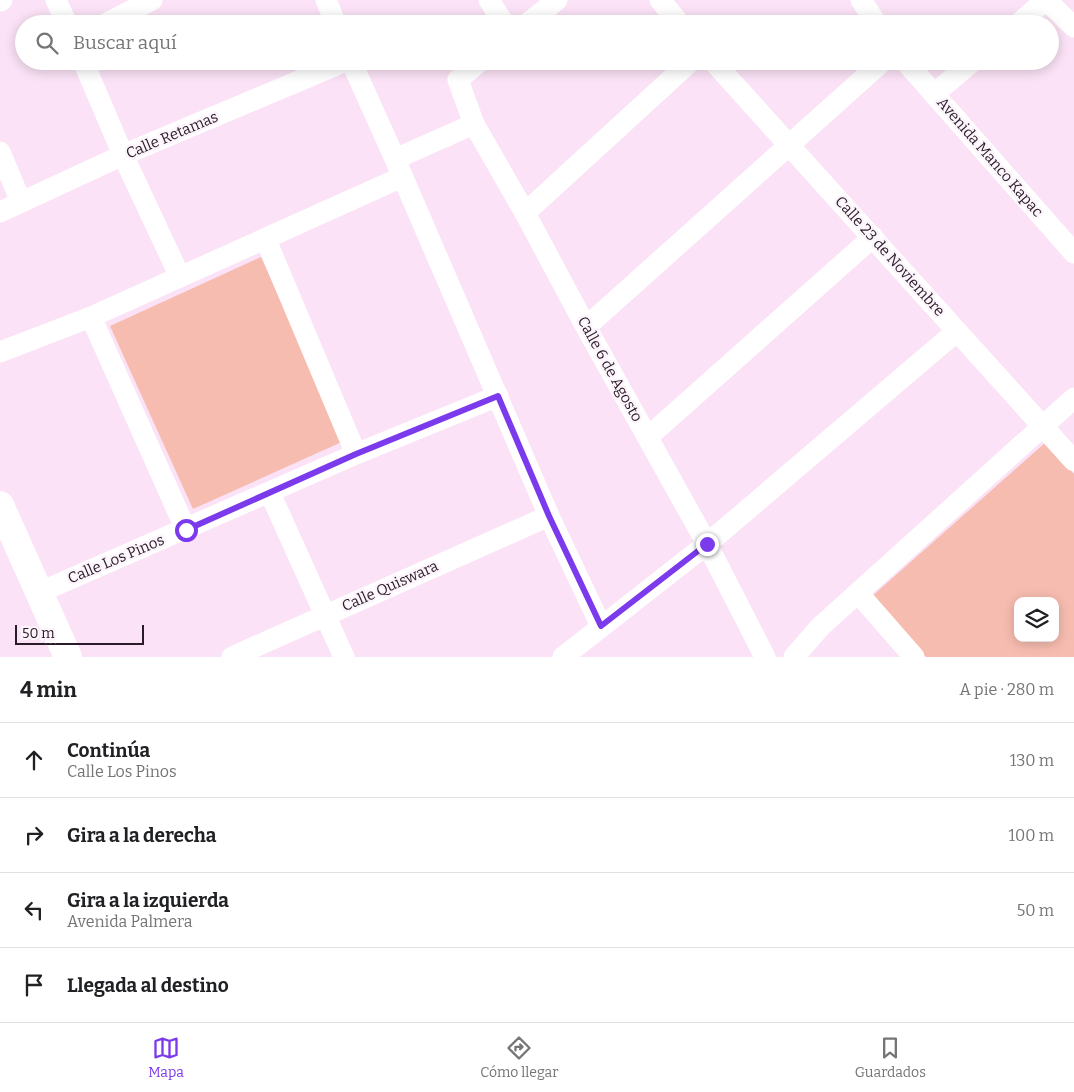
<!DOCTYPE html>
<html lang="es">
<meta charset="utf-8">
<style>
body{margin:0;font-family:Bitter,serif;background:#f2f2f2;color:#202124}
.controls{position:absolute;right:15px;bottom:15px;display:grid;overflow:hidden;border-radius:10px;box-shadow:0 2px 12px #0003}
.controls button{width:45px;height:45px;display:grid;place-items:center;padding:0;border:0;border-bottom:1px solid #e0e0e0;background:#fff;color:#202124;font:25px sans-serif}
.scale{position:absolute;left:15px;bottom:12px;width:129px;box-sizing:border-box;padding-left:5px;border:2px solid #291b27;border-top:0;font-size:14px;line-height:18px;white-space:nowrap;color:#291b27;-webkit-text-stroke:4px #fdf5fc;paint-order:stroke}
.stop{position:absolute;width:15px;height:15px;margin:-11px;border:4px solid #7c3aed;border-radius:50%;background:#fff}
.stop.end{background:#7c3aed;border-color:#fff;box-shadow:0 1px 5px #0008}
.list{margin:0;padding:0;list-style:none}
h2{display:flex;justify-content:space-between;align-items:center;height:65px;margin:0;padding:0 20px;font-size:21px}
h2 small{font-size:16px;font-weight:400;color:#757577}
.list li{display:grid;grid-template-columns:32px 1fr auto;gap:15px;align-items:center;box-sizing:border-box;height:75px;padding:0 20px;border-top:1px solid #e0e0e0}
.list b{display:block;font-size:19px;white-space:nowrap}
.list p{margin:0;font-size:16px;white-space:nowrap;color:#757577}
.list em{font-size:16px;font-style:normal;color:#757577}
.icon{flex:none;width:28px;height:28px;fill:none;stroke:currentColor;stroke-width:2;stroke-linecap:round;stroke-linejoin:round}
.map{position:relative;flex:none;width:1074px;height:657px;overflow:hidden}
.search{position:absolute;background:#fff;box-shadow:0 2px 12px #0003;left:15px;right:15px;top:15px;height:55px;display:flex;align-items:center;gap:12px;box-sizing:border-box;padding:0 18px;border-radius:28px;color:#757577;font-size:19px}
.sheet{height:365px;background:#fff}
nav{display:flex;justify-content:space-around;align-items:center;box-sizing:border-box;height:70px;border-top:1px solid #e0e0e0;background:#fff;font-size:14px;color:#757577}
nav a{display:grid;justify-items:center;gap:2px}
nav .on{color:#7c3aed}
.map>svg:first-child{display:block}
.green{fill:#f7bcb0;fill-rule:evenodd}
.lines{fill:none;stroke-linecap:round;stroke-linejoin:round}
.street{stroke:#fff;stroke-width:21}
.secondary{stroke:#fff;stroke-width:28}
.route{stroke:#7c3aed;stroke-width:6}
.labels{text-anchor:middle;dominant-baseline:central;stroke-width:5;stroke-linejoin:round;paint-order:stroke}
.street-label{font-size:15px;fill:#291b27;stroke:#fdf5fc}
</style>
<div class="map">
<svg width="1074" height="657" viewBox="0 0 1074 657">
<rect width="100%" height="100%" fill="#fbe2f6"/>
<path class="green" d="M261,257L344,441L193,509L110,326Z
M1046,442L1074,474V657H926L870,598ZM1018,601H1055V638H1018Z"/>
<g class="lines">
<path class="street" d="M56,0L67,24
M326,0L336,24
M489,0L504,24
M660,0L680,24
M861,0L877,24
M1046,0L1074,27
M0,1L2,0
M105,24L152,0
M527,24L557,0
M1018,24L1046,0
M83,61L123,155L180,277
M351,61L395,159L549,516L601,626
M480,61L458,80L474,124L525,213L586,327L707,544L765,657
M713,61L1074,461
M905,61L1074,253
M934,94L973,61
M0,152L21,202
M395,159L474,124
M0,212L123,155L346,61
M525,213L691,61
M266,240L356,454
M91,317L186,530
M586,327L883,61
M0,352L91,317L402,177
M648,437L873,237
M270,493L344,657
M38,593L356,454L498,396
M858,593L914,657
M232,657L549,516
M563,657L707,544L957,331
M794,657L820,627L1074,398"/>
<path class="secondary" d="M0,505L68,657"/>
</g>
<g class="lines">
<path class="route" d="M186,530L356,454L498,396L549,516L601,626L707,544"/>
</g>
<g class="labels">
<g class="street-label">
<text transform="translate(172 135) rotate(-23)">Calle Retamas</text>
<text transform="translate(990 157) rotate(49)">Avenida Manco Kapac</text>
<text transform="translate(890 256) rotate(48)">Calle 23 de Noviembre</text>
<text transform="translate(610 369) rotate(61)">Calle 6 de Agosto</text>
<text transform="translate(116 559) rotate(-23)">Calle Los Pinos</text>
<text transform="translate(390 586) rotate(-24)">Calle Quiswara</text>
</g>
</g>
</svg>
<div class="controls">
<button><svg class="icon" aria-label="layers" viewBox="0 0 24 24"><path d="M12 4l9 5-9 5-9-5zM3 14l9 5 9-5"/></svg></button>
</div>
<div class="scale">50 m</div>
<div class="stop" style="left:186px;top:530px"></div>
<div class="stop end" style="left:707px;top:544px"></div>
<div class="search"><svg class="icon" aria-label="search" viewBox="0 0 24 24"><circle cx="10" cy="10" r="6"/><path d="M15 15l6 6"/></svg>Buscar aquí</div>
</div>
<section class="sheet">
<h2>4 min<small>A pie · 280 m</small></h2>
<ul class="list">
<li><svg class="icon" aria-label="ahead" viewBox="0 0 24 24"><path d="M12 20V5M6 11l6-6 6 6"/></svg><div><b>Continúa</b><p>Calle Los Pinos</p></div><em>130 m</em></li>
<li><svg class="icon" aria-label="right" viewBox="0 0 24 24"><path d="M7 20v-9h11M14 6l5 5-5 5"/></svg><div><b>Gira a la derecha</b></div><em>100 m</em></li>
<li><svg class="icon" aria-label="left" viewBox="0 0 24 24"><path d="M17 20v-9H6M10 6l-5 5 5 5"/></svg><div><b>Gira a la izquierda</b><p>Avenida Palmera</p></div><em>50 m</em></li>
<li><svg class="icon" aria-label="arrive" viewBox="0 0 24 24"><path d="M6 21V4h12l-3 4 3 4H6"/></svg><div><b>Llegada al destino</b></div></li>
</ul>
</section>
<nav>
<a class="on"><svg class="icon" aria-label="map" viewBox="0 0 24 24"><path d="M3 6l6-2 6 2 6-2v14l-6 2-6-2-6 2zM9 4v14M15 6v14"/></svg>Mapa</a>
<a><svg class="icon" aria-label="directions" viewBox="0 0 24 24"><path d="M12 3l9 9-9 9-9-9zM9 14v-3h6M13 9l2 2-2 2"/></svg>Cómo llegar</a>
<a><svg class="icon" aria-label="saved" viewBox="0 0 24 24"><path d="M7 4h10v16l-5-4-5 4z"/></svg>Guardados</a>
</nav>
